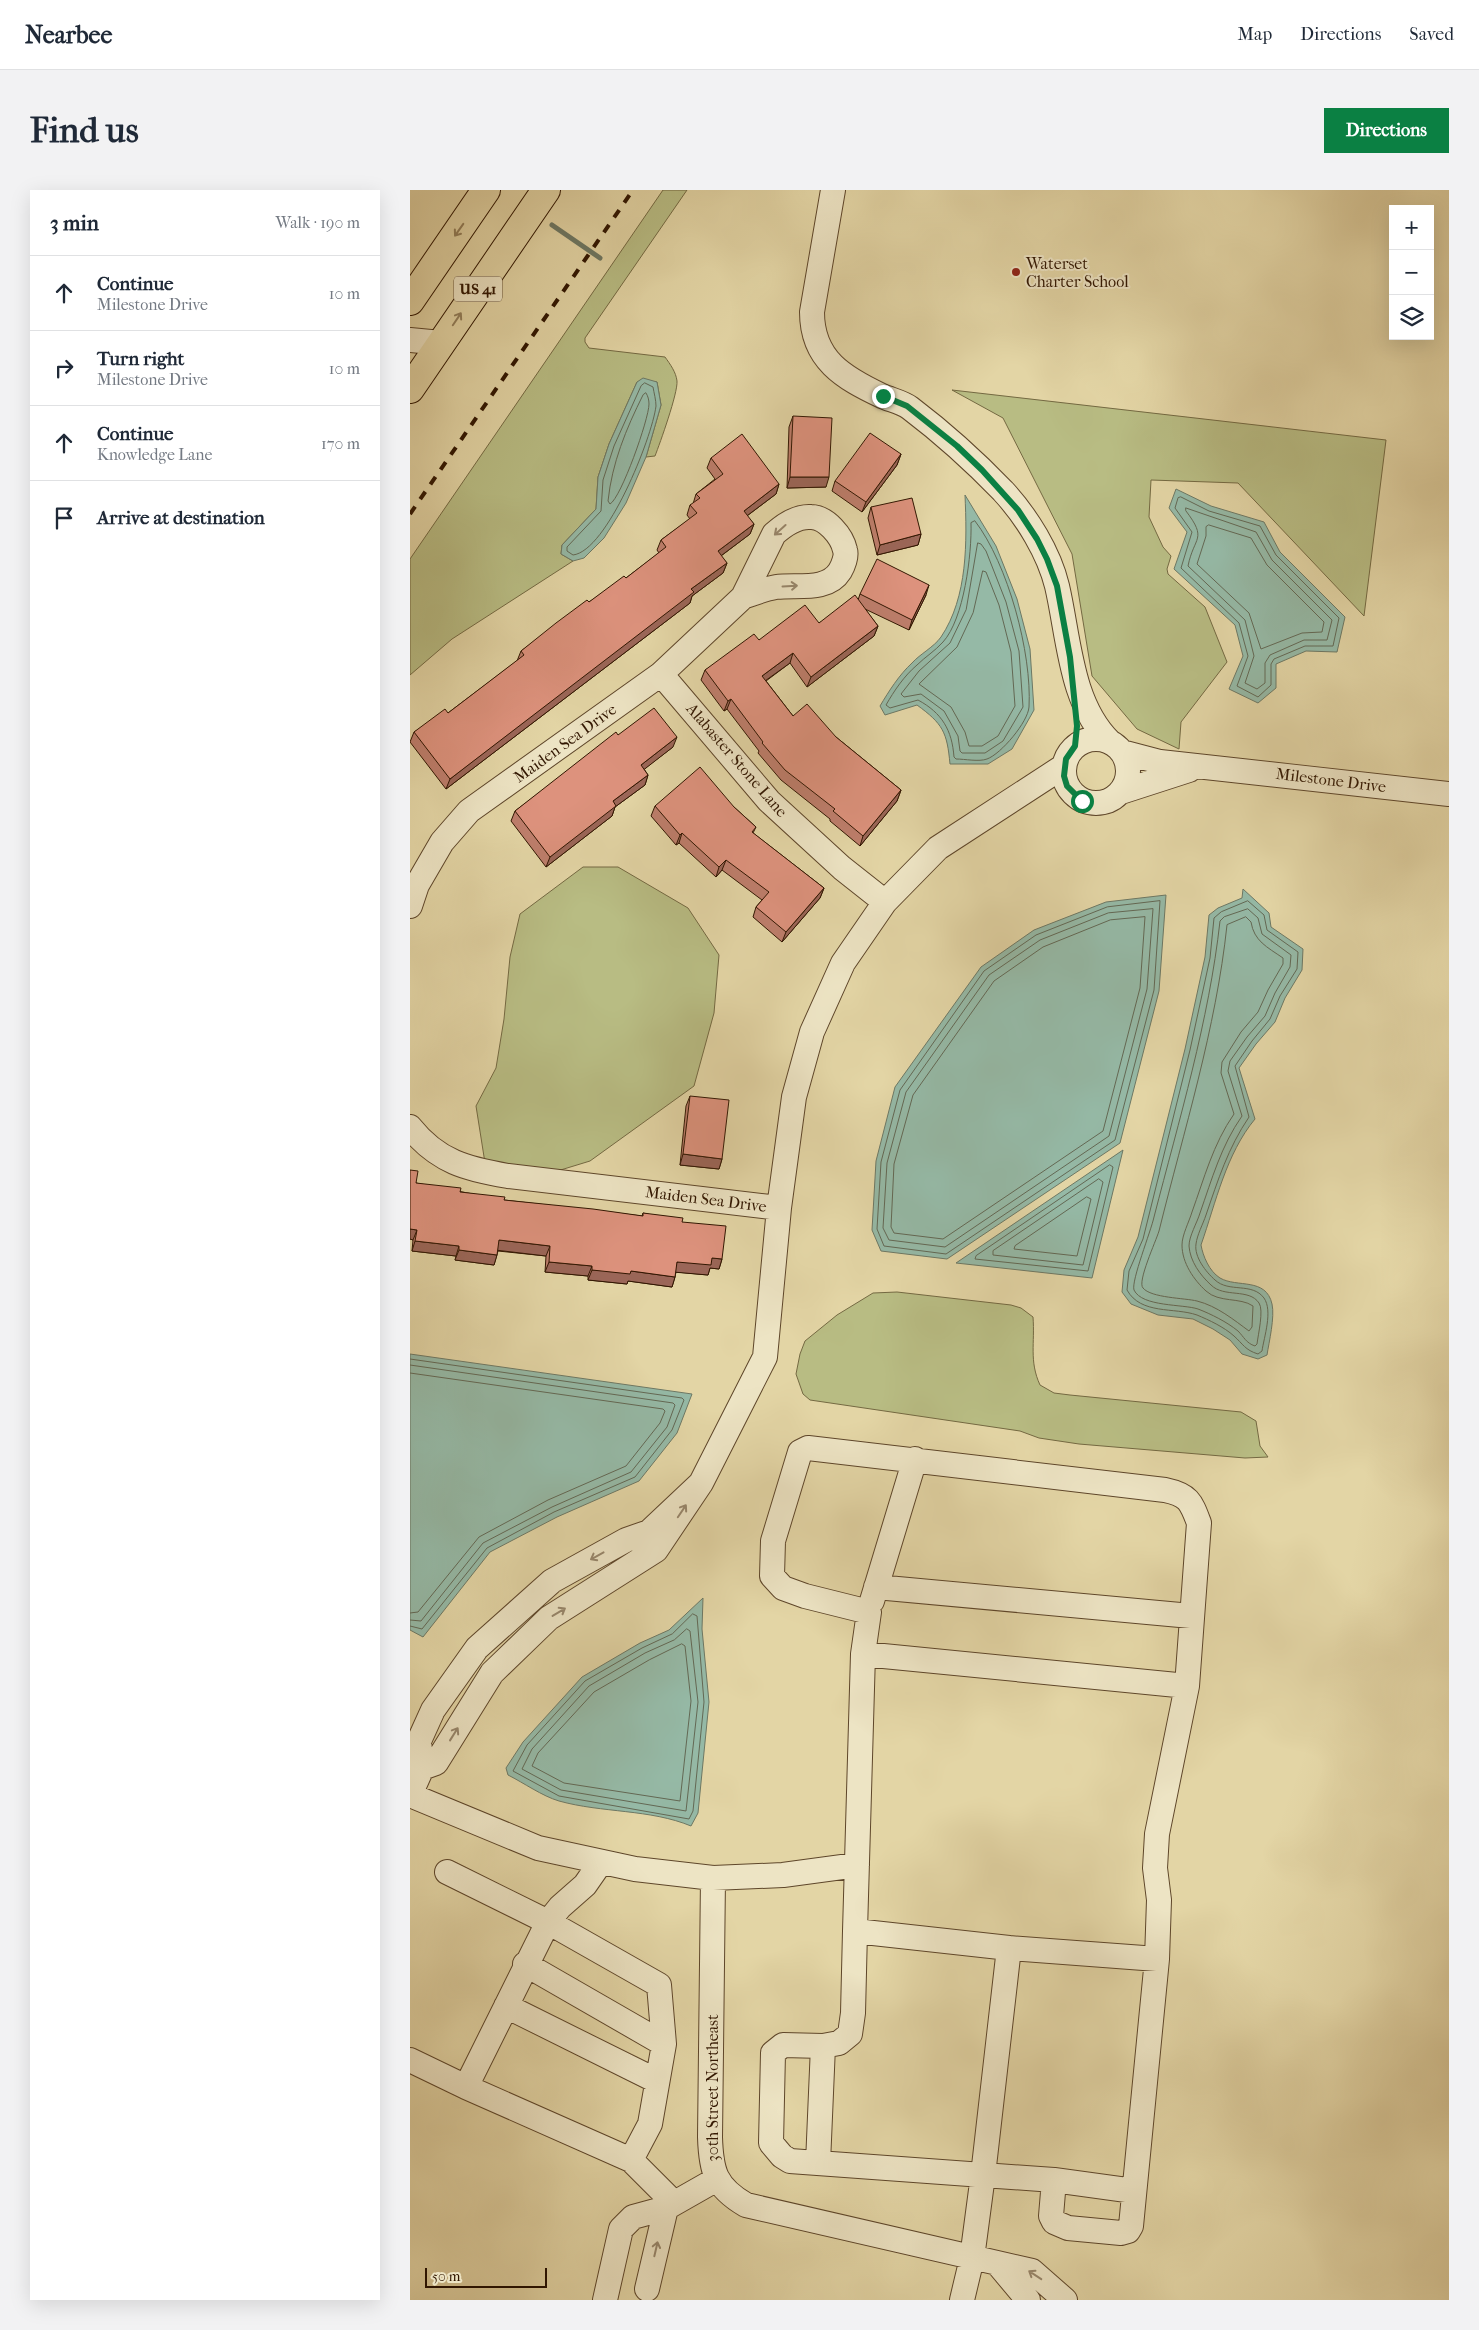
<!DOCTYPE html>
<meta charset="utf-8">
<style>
body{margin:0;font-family:"IM FELL French Canon",serif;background:#f2f2f3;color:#1f2937}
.controls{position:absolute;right:15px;top:15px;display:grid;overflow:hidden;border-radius:0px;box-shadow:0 5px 20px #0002}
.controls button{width:45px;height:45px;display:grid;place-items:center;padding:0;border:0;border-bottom:1px solid #e0e1e3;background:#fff;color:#1f2937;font:25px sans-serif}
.scale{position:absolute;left:15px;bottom:12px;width:122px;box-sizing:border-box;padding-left:5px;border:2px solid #311601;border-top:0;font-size:14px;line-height:18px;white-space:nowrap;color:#311601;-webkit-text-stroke:4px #ede4c4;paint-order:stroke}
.stop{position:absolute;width:15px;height:15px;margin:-11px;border:4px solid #0b8043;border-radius:50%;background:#fff}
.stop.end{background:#0b8043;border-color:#fff;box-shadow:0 1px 5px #0008}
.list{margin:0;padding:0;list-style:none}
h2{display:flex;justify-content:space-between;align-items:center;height:65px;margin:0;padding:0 20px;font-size:21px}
h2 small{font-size:16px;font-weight:400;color:#747a83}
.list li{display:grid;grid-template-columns:32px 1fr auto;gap:15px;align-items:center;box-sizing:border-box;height:75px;padding:0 20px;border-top:1px solid #e0e1e3}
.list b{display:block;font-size:19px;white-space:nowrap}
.list p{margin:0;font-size:16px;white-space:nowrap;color:#747a83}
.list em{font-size:16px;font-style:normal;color:#747a83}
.icon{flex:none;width:28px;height:28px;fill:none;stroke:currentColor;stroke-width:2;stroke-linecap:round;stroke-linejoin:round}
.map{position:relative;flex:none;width:1039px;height:2110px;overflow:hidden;border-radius:0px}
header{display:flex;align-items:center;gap:30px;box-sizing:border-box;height:70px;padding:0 25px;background:#fff;border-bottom:1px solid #e0e1e3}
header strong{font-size:24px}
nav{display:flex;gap:28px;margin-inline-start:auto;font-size:18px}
.intro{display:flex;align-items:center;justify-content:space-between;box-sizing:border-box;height:120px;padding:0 30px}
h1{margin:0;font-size:35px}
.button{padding:12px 22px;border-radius:0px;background:#0b8043;color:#fff;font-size:18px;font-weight:700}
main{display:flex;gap:30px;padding:0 30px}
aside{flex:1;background:#fff;border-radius:0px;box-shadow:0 5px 20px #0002}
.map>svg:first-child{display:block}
.green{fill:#b8bc83;stroke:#746942}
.water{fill:#95b9a6;stroke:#6d7864}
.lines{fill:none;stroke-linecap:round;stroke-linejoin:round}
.shore{stroke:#636854;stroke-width:1}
.stream{stroke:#6d7864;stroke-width:5}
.minor-casing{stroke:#5e462a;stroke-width:26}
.major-casing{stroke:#311601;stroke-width:30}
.minor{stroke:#ede4c4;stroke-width:24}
.major{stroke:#e3d5a5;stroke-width:28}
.rail{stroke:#311601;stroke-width:4;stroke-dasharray:9 9;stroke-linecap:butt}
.wall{fill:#be7e6c;stroke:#311601}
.shaded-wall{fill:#9b6658;stroke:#311601}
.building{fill:#dd927d;stroke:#311601}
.oneway{stroke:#937f5b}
.oneway2{stroke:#98876c}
.route{stroke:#0b8043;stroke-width:6}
.poi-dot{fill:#8f2418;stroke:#ede4c4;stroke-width:2}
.labels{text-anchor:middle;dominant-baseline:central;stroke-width:4;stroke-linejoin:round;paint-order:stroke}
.shield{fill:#ede4c4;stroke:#69543c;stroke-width:1}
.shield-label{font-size:15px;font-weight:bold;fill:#311601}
.poi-label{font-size:16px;fill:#311601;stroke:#ede4c4;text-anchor:start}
.street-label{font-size:16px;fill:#311601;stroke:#ede4c4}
</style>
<header>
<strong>Nearbee</strong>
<nav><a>Map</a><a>Directions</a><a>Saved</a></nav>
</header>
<div class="intro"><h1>Find us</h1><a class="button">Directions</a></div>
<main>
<aside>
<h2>3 min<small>Walk · 190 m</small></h2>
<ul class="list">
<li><svg class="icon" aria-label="ahead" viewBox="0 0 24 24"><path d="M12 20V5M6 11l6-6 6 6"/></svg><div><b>Continue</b><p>Milestone Drive</p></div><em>10 m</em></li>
<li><svg class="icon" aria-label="right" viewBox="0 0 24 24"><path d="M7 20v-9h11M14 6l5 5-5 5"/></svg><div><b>Turn right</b><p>Milestone Drive</p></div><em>10 m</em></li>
<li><svg class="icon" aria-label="ahead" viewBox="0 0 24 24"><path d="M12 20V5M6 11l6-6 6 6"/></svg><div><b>Continue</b><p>Knowledge Lane</p></div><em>170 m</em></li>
<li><svg class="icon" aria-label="arrive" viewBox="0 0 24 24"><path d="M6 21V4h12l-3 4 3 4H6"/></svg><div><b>Arrive at destination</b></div></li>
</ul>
</aside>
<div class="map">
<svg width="1039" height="2110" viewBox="0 0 1039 2110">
<rect width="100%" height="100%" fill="#e3d5a5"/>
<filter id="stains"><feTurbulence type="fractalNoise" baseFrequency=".004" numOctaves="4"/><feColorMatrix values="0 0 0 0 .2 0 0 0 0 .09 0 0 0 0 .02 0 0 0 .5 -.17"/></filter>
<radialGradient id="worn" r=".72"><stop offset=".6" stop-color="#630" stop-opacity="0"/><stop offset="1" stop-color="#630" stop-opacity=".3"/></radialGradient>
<path class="green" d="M253,0H277L175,148V152L179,158L255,167C260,174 266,182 267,191C268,203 250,253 245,266L236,267L251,215L247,192H227L199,254L188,287L186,319L152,355L151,364L163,371L42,449L0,485V369Z
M542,200L976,250L954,426L828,293L741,290L739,327L753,357L761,366L757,379L758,384L795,417L817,472L771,532L769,559L727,539L682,486L662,364L593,228Z
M173,677H208L278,718L309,765L304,823L284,896L180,971L144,982L75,973L66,916L86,878L94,829L100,767L110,724Z
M487,1102L601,1115L611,1118L623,1127C625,1153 619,1171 630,1195L644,1203L660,1205L831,1222L846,1231L850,1256L858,1267L835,1268L669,1254L629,1248L610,1241L400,1210L393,1204L386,1184L390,1164L395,1151L427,1125L463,1103Z"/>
<path class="water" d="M233,188L247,192L251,215L236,267L216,313L194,348L174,368L163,371L151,364L152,355L186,319L188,287L199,254L227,192Z
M766,299L801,316L854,332L870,362L935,427L927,462L896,461L866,474V498L848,513L819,499L833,466L825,435L764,379L777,342L759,318Z
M555,305L586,356L607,409L620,459L624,520L602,559L578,574H540C537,542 533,534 507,515L475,525L470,516C479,501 489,485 502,473C510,464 524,457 531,447C558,407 557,351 555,305Z
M833,699L859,723L861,737L893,759L892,780L875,808L865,832L846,854L829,878L845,929C816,964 806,1012 791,1055C793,1066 799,1081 810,1088C827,1098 856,1087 862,1114C865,1127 859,1152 857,1165L848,1169L832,1164L820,1150L803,1139L783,1129L748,1125L721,1114L712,1102L714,1080L728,1047L775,859L795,767L799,725L808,718L832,708Z
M756,705L749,801L710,953L537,1069L471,1061L462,1040L466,971L485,897L571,777L624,740L696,712Z
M713,960L682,1088L546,1073Z
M0,1164L282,1204L267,1243L229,1291L147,1327L80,1362L13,1447L0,1440Z
M293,1408L292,1439L299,1512L288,1623L281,1636C240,1619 192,1623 149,1611C132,1606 114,1593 98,1585L96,1578L113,1552L172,1487L230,1453L259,1440Z"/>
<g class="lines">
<path class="shore" d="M235,193L243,197C244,203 246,210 246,216C242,248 197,361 163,365L157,361V357L191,321L193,290L204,256L231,196Z
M236,203C238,206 239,210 239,214C239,229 211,308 200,314L198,311C202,273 216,239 233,205Z
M771,307L799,321L850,336L866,365L929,428L923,456H895L864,469L861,474V495L848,507L827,496L838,466L829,433L771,378L782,342L765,318L768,308Z
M776,318L846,342L862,370L922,430L917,450H894L860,465L855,473V493L847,499L835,493L844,466L835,430L778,376C784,346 798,350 776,321Z
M565,331C598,374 622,463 619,517C618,532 591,564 577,569C569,572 555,569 546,569L544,567C542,540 532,523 508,510L480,518L476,515C484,501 494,486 507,475C515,467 525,461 533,452C554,429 562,364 561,333Z
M799,335L841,348L857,375L914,432L912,442L892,443L851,459L839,423L787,374L796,346V337Z
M568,353L571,354L576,361L596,412L609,461L613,517L593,551L575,563H552L550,561L548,546L534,521L511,504L494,507L491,504L509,481L540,453L556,420Z
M573,381L576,382L589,415L601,462L605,516L588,546L572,556H559L555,542L541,517L509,494L547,457L563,423Z
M750,711L744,800L705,950L536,1064L474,1056L467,1039L471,972L490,900L574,781L626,745L697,717Z
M838,711L854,725L857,740L888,762L887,779L870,806L860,829L842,851L825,876L839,927C818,958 808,990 796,1025C793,1034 787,1045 786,1054C784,1067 796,1082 805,1090C819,1103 842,1092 854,1108C863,1121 854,1147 852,1161L848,1164C835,1160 833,1154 824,1146C814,1137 799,1130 787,1125C764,1117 731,1125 717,1100L719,1081L733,1049L780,860L800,768L804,728L811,722Z
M743,719L737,799L699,946L535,1057L479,1050L473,1038L477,973L496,902L579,785L630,750L698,723Z
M838,719L848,728L852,744L881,765L880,777L865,803L855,826L837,847L820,871L818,881L832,926C811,956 802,989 790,1023C787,1033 779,1046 779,1056C780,1071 790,1085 801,1095C814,1108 839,1098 849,1113C854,1120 848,1145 847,1154L845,1156C836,1153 834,1147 828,1141C817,1132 801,1124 788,1119C773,1114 732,1117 724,1100C721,1091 741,1041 744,1027C769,930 799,831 810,731L814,727Z
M735,727L730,798L693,941L533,1049L484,1043L481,1037L484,974L503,905L584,791L633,757L700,730Z
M836,727L841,732C844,751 857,757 873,768V774L858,800L848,822L831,842L812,872L811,883L824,924C803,954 794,989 782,1022C779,1032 772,1045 772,1055C772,1073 784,1090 796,1101C809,1113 830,1107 843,1116L842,1137L839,1141C824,1130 807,1116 787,1111C775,1108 741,1108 733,1098C727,1092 746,1051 749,1041C774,940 806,839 817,735Z
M700,975L703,977L678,1081L565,1069L566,1066Z
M689,989L693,992L673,1075L583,1065V1061Z
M677,1007L681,1009L667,1066L604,1059L605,1056Z
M0,1169L272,1208L274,1210L262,1240L225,1287L144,1322L77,1358L12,1439L0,1436
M0,1175L263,1213L265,1215L257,1237L221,1282L142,1317L73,1353L11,1431L0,1430
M0,1183L253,1219L255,1221L250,1233L216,1276L138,1310L69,1347L8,1422L0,1423
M283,1424L287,1426L294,1512L283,1621L279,1629L149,1606L103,1581L117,1555L175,1491L232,1458L262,1444Z
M277,1439L280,1441L288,1512L276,1621L151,1600L112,1579L122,1559L179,1496L235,1463L264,1450Z
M272,1454L275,1456L281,1511L270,1611L154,1593L122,1576L128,1563L184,1502L239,1470Z"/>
<path class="stream" d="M142,35L190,68"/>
<g class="minor-casing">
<path id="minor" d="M423,0L402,122C402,170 434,188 472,206C481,210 492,212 500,218C533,243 564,271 593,301C617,327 639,363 647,396C659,447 660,513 700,552
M0,150L31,153
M251,484L359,611L432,678L475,712
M654 581a32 32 0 1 1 64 0a32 32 0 1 1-64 0Z
M712,562L750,572L1039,604
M711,602L779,580
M0,716L7,695L32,652L59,621L251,484L333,407L364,344C374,335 387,326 401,327C416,327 432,346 435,360C437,366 433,376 430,381C417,402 386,394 366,397C354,399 344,403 333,407
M0,937C28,972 57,979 98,986L369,1018L384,907L402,842L433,773L475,712L528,658L654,576
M398,1258L755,1300C779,1305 781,1312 789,1333L777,1496L747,1644L745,1678L749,1710L747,1769L721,2036L718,2041L711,2043L658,2038L644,2032L641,2026L644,1990L573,1985L599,1758L445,1741L453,1464L459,1422L395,1406L373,1398L362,1386L363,1351L390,1262Z
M291,1293L355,1167L369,1018
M466,1397L781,1426
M462,1411L505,1269
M453,1464L777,1496
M0,1605L12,1578L9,1551L23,1520L67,1458L142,1391L216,1350L239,1342L291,1293L246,1360L139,1428L82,1483L26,1573L12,1578
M0,1605L128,1658L225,1679L303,1688L373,1685L447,1675
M37,1682L138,1732L249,1795L254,1854L115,1774
M303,1688L300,1947C301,1981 305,1997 336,2015L622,2081L655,2110
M445,1741L443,1823L440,1844L429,1853L413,1856L373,1855L363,1863L361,1953L372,1966L380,1971L573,1985L562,2068L552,2110
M599,1758L747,1769
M96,1816L247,1891
M254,1854L240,1934L221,1970L264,2013
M0,1870L56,1897L138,1732L150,1717L175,1695L191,1672
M56,1897L221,1970
M408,1973L413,1856
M644,1990L724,2001
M587,2073L618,2110
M237,2099L256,2018
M195,2110L211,2039L223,2027L256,2018L307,1989"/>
</g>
<g class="major-casing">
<path id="major" d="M0,111L76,0
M0,199L136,0"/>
</g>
<use href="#minor" class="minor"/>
<use href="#major" class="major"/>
<path class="rail" d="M0,324L223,0"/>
</g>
<path class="wall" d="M383,226L416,297L377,298L379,237Z
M491,264L487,275L452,322L422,301L425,291Z
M301,268L369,294L366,304L337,326L344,334L340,344L311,366L317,373L313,383L282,406L280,413L36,599L0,552L4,542L38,523L107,471L111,461L179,412L216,388L249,363L247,360L251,350L280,329L277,325L280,315L283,314L286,304L305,289L297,278Z
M461,317L511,344L508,355L467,365L458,328Z
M450,404L516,405L499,440L455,419L468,436L464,446L397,497L380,473L356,491L383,526L426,547L491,600L487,611L450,656L420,631V629L371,590L348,563L349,561L317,519L314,521L291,490L295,480L349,450L409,433L448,410Z
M208,545L263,557L234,579L238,585L235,595L205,617L202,626L136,677L101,631L105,621Z
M245,616L324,617L346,637L343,643L414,698L410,708L372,752L343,727L346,717L352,710L312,680L306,687L269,653L266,655L241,626Z
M280,906L312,969L309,979L270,975L276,916Z
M0,980L6,993L94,1010L232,1026L233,1023L272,1032L312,1069L309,1079L300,1078L298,1085L266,1082L265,1087L262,1097L218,1091L217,1094L178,1090V1086L135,1082L136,1066L88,1061L84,1075L45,1070L46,1066L2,1061L3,1050L0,1049Z"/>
<path class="shaded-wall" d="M491,264L487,275L452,322L456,312Z
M380,287H419L416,297L377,298Z
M369,294L366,304L330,331L334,321Z
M344,334L340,344L304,371L308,361Z
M511,344L508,355L467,365L470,355Z
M317,373L313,383L282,406L280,413L36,599L40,589L281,399Z
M519,395L516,405L499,440L502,430Z
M468,436L464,446L397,497L401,487Z
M383,463L380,473L348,496L352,486Z
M321,509L317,519L314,521L318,511Z
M267,547L263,557L227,585L231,575Z
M238,585L235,595L205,617L202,626L136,677L140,667L203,611Z
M491,600L487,611L450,656L453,646Z
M272,643L269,653L266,655L270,645Z
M316,670L312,680L306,687L309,677Z
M414,698L410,708L372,752L376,742Z
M273,964L312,969L309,979L270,975Z
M0,1039L7,1040L3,1050L0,1049Z
M89,1050L140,1056L136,1066L85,1060Z
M5,1051L49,1056L46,1066L2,1061Z
M49,1060L87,1065L84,1075L45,1070Z
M302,1068L312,1069L309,1079L300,1078L298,1085L263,1082L267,1072Z
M139,1072L182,1076L178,1086L135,1082Z
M182,1080L221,1081L265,1087L262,1097L218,1091L217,1094L178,1090Z"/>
<path class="building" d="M383,226L422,228L419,287H380Z
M460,243L491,264L456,312L425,291Z
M332,244L369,294L334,321L344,334L308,361L317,373L281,399L284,402L40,589L4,542L35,519L38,523L114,465L111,461L146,433L177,410L179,412L214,386L216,388L256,357L251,350L287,323L280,315L290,308L286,304L313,284L301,268Z
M502,308L511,344L470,355L461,317Z
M467,369L519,395L502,430L450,404Z
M445,405L468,436L401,487L383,463L352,486L383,526L397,514L426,547L491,600L453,646L423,621L425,619L375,580L352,553L353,552L321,509L318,511L295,480L344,444L349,450L395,415L409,433Z
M244,518L267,547L231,575L238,585L203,611L206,616L140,667L105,621L206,542L208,545Z
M290,577L324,617L346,637L342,642L414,698L376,742L346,717L359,702L316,670L309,677L272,643L270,645L245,616Z
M280,906L319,910L312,969L273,964Z
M0,980L8,981L6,993L51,998L50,1002L95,1007L94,1010L183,1019L233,1026V1023L273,1028L272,1032L316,1036L312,1069L302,1068L301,1075L267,1072L265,1087L221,1081L220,1084L182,1080V1076L139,1072L140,1056L89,1050L87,1065L49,1060V1056L5,1051L7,1040L0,1039Z"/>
<defs><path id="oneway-shaft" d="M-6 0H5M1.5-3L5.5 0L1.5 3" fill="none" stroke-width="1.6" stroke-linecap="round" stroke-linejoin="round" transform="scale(1.25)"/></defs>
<g class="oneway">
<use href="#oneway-shaft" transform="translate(49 40) rotate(125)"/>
<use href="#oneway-shaft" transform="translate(47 129) rotate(-56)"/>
</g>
<g class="oneway2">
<use href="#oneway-shaft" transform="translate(370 340) rotate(138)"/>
<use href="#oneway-shaft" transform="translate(380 396) rotate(-3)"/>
<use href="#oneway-shaft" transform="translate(272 1321) rotate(-56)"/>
<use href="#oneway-shaft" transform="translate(187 1366) rotate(151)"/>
<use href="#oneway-shaft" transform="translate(149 1422) rotate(-31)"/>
<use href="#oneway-shaft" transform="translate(44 1544) rotate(-58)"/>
<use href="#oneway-shaft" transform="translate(246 2059) rotate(-77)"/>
<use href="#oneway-shaft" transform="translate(625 2085) rotate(-147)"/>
</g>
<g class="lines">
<path class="route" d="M473,206L497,216L547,256L572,280L608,320L627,349L637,369L647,396L660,467L667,536L665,556L656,569L654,586L657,596L672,611"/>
</g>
<circle class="poi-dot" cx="606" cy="82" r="5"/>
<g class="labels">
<rect class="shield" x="44" y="86.5" width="48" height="25" rx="4"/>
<g class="shield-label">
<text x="68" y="99">US 41</text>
</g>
<g class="poi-label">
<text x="616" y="73">Waterset<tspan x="616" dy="18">Charter School</tspan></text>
</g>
<g class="street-label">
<text transform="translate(155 553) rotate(-36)">Maiden Sea Drive</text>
<text transform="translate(327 570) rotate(49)">Alabaster Stone Lane</text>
<text transform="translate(921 590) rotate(7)">Milestone Drive</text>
<text transform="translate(296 1009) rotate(7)">Maiden Sea Drive</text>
<text transform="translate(302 1898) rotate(-90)">30th Street Northeast</text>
</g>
</g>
<rect width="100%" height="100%" filter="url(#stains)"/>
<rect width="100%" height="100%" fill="url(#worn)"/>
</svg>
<div class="controls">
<button>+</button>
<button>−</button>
<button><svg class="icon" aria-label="layers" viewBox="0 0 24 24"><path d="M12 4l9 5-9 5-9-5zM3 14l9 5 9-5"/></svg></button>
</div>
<div class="scale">50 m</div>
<div class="stop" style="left:672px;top:611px"></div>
<div class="stop end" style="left:473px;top:206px"></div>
</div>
</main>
